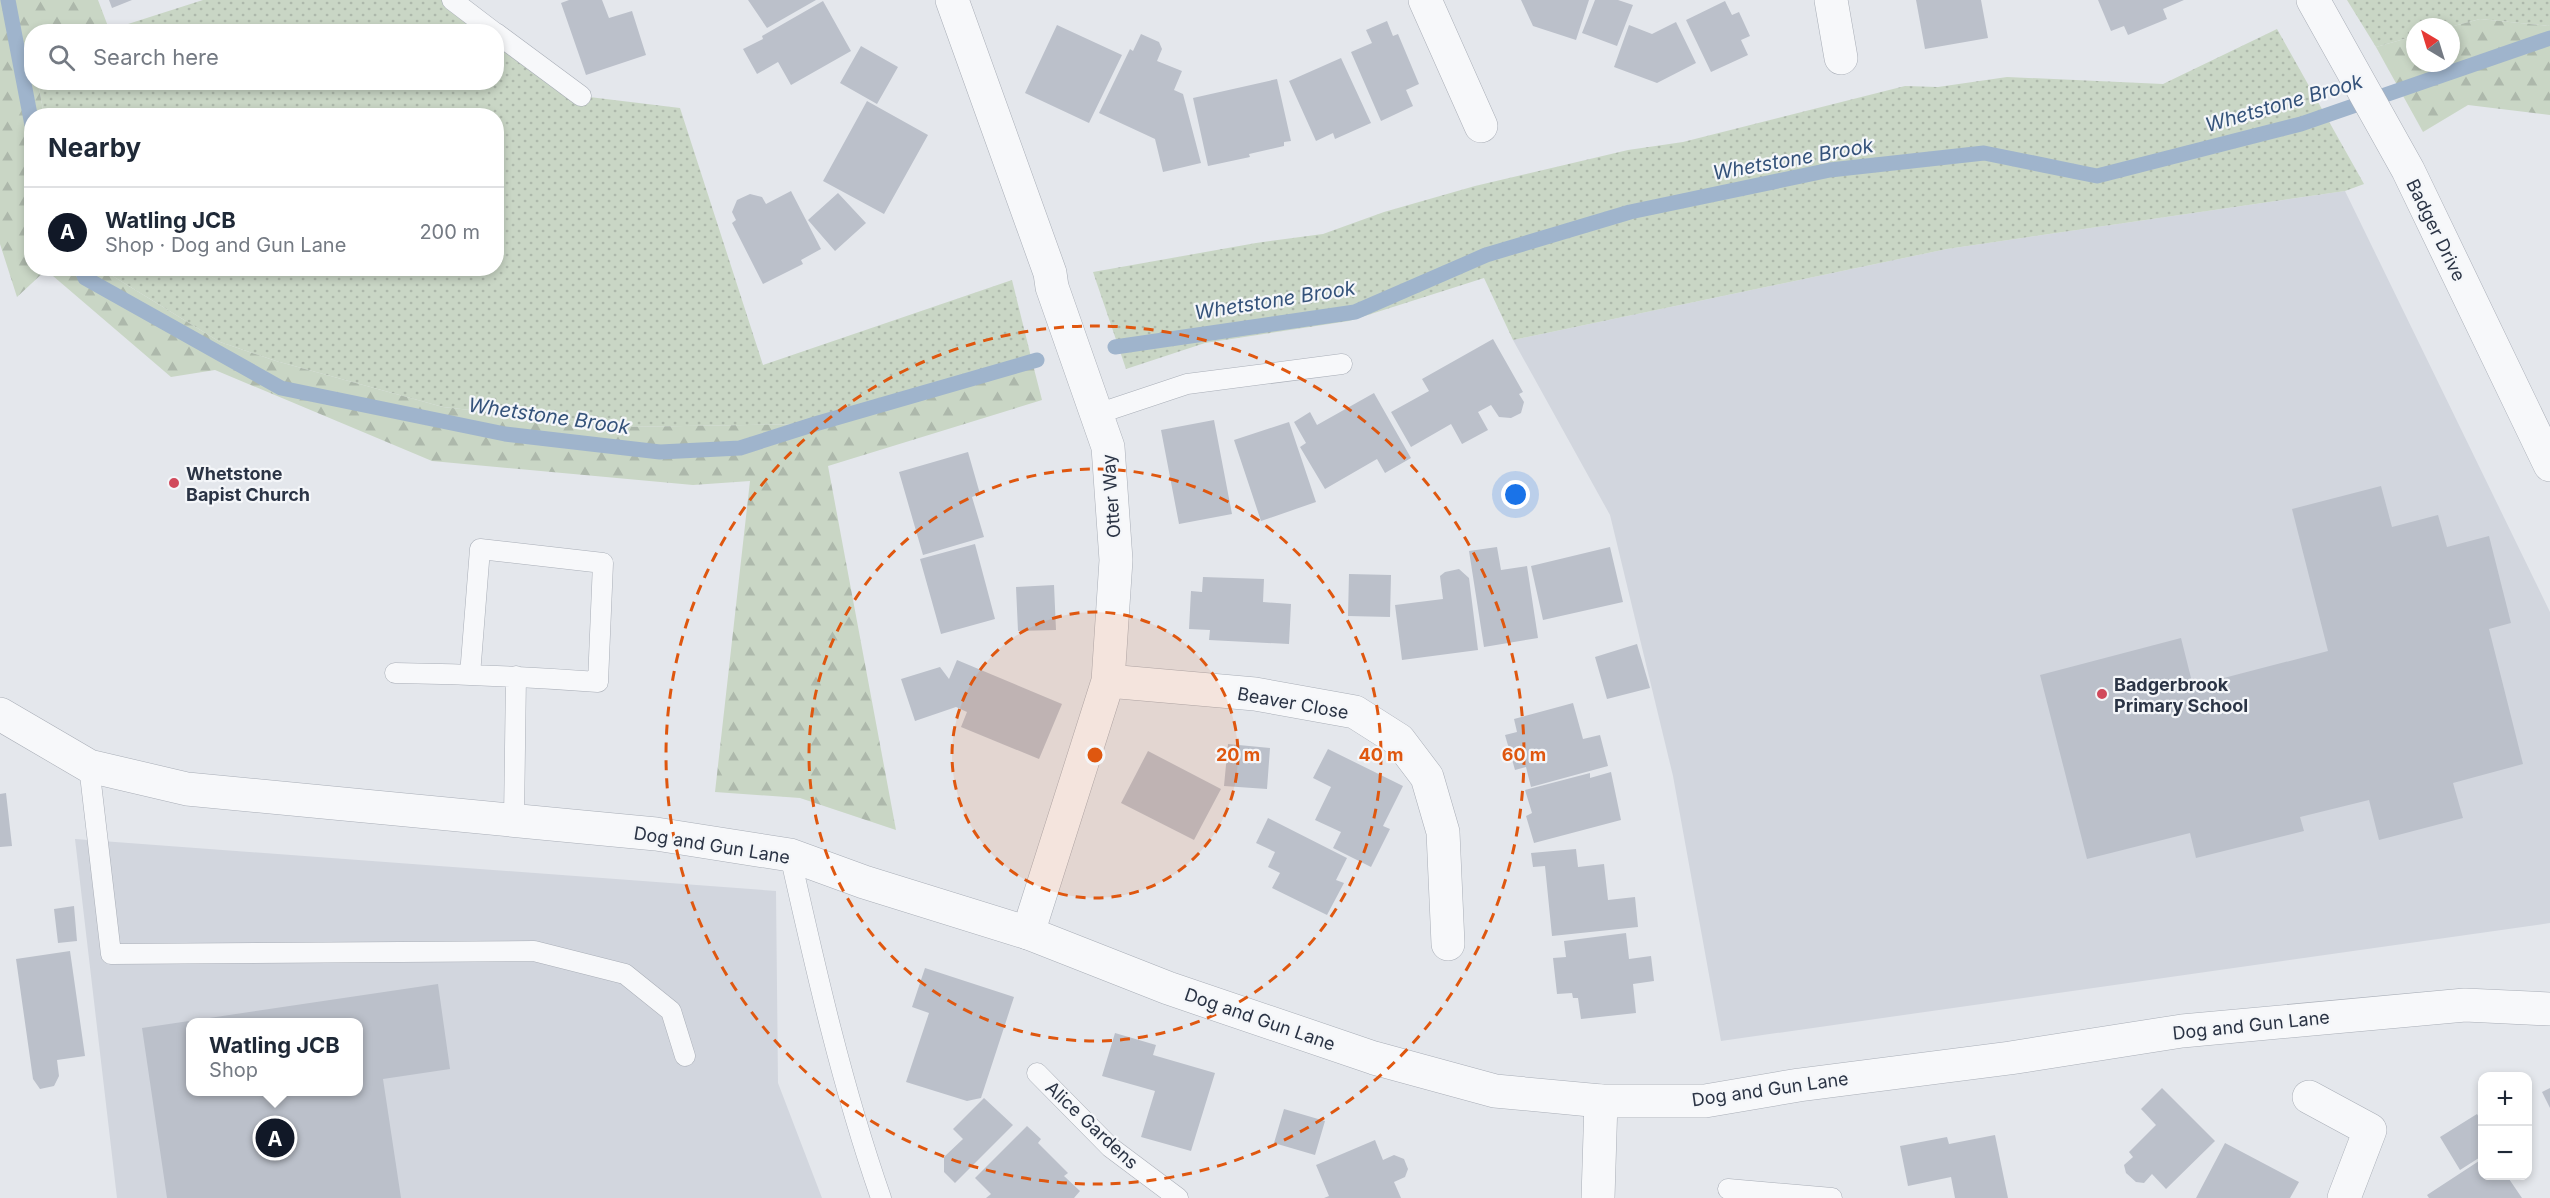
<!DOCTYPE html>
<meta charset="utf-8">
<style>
body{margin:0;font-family:Inter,sans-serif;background:#f2f2f3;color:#1f2937}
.controls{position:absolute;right:18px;bottom:18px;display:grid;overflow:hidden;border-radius:12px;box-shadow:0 3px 9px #0003}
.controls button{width:54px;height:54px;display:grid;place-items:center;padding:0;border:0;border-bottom:2px solid #e0e1e3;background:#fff;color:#1f2937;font:30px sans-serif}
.compass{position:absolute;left:2406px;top:18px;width:54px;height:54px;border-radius:50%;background:#fff;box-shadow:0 3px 9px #0003;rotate:322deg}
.you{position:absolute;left:1516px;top:495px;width:21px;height:21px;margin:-15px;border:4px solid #fff;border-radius:50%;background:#1a73e8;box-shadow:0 0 0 9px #1a73e833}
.badge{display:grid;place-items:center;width:39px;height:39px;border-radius:50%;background:#111827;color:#fff;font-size:20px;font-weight:700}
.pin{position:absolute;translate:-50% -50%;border:3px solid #fff;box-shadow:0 2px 6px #0006}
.popup{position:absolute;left:186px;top:1018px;width:177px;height:78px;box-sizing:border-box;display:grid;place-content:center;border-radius:12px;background:#fff;filter:drop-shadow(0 2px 4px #0005);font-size:20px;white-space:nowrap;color:#747a83}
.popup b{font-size:22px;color:#1f2937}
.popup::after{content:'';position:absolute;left:50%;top:100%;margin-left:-12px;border:12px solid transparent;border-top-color:#fff}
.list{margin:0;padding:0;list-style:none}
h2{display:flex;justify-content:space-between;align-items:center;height:78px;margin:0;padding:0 24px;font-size:26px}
h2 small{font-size:20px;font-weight:400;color:#747a83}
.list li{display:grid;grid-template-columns:39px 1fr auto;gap:18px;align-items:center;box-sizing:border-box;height:90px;padding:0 24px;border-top:2px solid #e0e1e3}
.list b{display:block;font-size:22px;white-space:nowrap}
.list p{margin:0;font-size:20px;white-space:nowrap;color:#747a83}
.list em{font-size:20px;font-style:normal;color:#747a83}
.icon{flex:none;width:33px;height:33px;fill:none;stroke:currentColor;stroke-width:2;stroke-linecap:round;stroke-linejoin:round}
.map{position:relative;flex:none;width:2550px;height:1198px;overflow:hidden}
.search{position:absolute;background:#fff;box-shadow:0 3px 9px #0003;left:24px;top:24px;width:480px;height:66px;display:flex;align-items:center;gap:15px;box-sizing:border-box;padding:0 21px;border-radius:24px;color:#747a83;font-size:22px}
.panel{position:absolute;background:#fff;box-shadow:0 3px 9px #0003;left:24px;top:108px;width:480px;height:168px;border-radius:24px}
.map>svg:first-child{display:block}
.built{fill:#d2d6de;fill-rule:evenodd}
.grass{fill:url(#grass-dots)}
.forest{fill:url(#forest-firs)}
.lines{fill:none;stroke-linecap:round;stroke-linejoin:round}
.stream{stroke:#9fb4cc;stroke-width:15}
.building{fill:#bbc0ca;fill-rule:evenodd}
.service-casing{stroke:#a9aeb7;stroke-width:21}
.minor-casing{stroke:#a9aeb7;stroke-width:34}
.tertiary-casing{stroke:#a9aeb7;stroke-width:34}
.service{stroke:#f7f8fa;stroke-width:20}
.minor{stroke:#f7f8fa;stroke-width:33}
.tertiary{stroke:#f7f8fa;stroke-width:33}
.ring{fill:none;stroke:#df570f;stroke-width:3;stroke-dasharray:10 8}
.poi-dot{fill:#d1495b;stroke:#f4f6f9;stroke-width:2}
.labels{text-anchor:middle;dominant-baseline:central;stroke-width:4.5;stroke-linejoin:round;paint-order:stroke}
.street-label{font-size:18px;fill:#2b3445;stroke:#f4f6f9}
.poi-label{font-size:18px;font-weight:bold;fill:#2b3445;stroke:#f4f6f9;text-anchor:start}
.water-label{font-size:20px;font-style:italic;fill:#34527a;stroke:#f4f6f9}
.centre{fill:#df570f;stroke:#f4f6f9;stroke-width:3}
.ring-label{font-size:18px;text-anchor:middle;font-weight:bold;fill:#df570f;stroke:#f4f6f9;stroke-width:4.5;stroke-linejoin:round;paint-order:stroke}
</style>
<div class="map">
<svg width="2550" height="1198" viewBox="0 0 2550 1198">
<defs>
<pattern id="grass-dots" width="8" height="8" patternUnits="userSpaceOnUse" patternTransform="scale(1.5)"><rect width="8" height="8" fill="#c9d6c5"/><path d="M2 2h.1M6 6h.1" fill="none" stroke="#adb8ab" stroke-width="1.8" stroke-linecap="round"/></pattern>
<pattern id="forest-firs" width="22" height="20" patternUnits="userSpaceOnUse" patternTransform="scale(1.5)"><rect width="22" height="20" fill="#c9d6c5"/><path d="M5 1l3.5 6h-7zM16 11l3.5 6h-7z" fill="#adb8ab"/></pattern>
</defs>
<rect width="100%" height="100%" fill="#e4e7ec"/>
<path class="built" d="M2345,191L2550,612V923L1721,1041L1673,776L1610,515L1513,340L1947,249Z
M75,839L776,891L778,1083L822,1198H117ZM191,1022H359V1092H191Z"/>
<path class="grass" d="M203,0H452L494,32H103Z
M2347,0H2550V26L2480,19L2450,27H2415V36L2376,47Z
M2277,29L2364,184L2345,191L1947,249L1513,340L1484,278L1349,321L1205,343L1126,369L1093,272L1256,243L1323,234L1384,212L1475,186L1628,150L1683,142L1905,86L1938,87L2007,77L2163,84Z
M497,33L581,96L680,108L763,365L1012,280L1032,361L815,424L620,427L443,407L276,361L220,342L111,275L107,269L496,268V116L44,115L38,83L496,82Z"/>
<path class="forest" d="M0,0H98L109,29L103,32H32V82L38,83L44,115L32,116V268L107,269L111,275L220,342L276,361L443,407L620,427L815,424L1032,361L1042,400L828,466L896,830L800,798L715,792L750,481L693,485L432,461L215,370L171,377L46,270L17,297L0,244Z
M2480,19L2550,26V115L2468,105L2423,132L2376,47L2415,36V63H2451L2450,27Z"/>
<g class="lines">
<path class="stream" d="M8,0L32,125
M81,268L85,278L281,388L505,434L660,452L740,448L815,424L1037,360
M1115,347L1355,312L1486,255L1630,212L1830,170L1984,153L2097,176L2301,124L2550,38"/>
</g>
<path class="building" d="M109,0H132L112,8Z
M569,0H602L609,18L632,11L646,55L586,75L561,3Z
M748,0H816L767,28Z
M1521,0H1589L1576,40L1533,26Z
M1595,0H1618L1633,5L1617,46L1582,33Z
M1916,0H1981L1988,38L1925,49Z
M2098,0H2184L2163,9L2167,19L2128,35L2124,26L2111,31Z
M823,1L851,51L791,85L778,62L757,74L743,49L763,39L762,36Z
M1725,1L1732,15L1739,12L1750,36L1741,40L1748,55L1711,72L1686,20Z
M1387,21L1393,36L1398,34L1419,84L1406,90L1413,106L1381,121L1351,52L1372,43L1366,30Z
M1676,22L1696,63L1657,83L1614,67L1629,25L1652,34Z
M1057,25L1122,55L1089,123L1025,93Z
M1141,34L1159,42L1162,49L1157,61L1182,71L1174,90L1183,94L1201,163L1163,172L1155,139L1099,113L1130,49L1133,51Z
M861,46L898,67L877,104L840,83Z
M1341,58L1371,123L1335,139L1333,133L1316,141L1289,81Z
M1277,79L1291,141L1284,142V146L1249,154L1250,157L1208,166L1193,98Z
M867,101L928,135L884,214L823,181Z
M791,191L821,249L801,260L803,264L763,284L732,223L736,220L732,212L737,200L750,194L762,197L766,204Z
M838,193L866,223L835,251L808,220Z
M1493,339L1523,392L1519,394L1524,402L1521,413L1511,418L1499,417L1491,405L1478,412L1488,430L1462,444L1451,424L1411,447L1391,412L1429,391L1422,379Z
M1374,393L1411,458L1385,473L1377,459L1325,489L1300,447L1306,443L1294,422L1310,412L1317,425Z
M1214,420L1232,514L1179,524L1161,430Z
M1289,422L1316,502L1261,521L1234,440Z
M968,452L980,494L972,497L984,537L923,555L899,472Z
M2381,486L2392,527L2438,515L2447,547L2489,536L2511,623L2489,629L2523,764L2453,783L2463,818L2379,840L2369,800L2300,817L2304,831L2196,858L2190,833L2087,859L2040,675L2181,638L2193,686L2328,651L2292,509Z
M975,544L995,619L941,634L920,559Z
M1497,547L1501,570L1527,566L1538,638L1484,647L1469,551Z
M1610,547L1623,602L1543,620L1531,566Z
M1459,569L1469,578L1478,650L1402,660L1395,605L1443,599L1440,576L1445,572Z
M1349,574L1391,575L1390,617L1348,616Z
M1203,577L1264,579L1263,602L1291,604L1289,644L1209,640L1210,630L1189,629L1191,591L1202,592Z
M1054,585L1056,630L1018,631L1016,587Z
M1637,644L1650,688L1607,699L1595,657Z
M957,660L1062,704L1039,759L961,727L967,712L956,707L915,721L901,679L940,667L949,679Z
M1573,703L1583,739L1600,735L1608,766L1531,787L1526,767L1515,770L1505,735L1517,732L1514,719Z
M1228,744L1270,748L1267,789L1224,786Z
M1328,749L1403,786L1383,826L1390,829L1371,867L1333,848L1341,832L1315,820L1331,787L1313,778Z
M1148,751L1221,789L1194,840L1121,803Z
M1611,772L1621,820L1534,843L1526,816L1532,813L1525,790L1590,773V778Z
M6,793L12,846L0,847V794Z
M1268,818L1347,858L1336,880L1344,883L1327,915L1272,888L1280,873L1268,867L1275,852L1256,843Z
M1576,849L1578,867L1604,864L1608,900L1635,897L1638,927L1552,936L1545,866L1533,867L1531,853Z
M74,906L77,941L58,943L54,909Z
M1626,933L1629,959L1651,956L1654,981L1633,984L1636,1013L1581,1019L1578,998H1573L1572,993L1557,994L1553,958L1566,957L1564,941Z
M70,951L85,1056L57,1060L59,1076L54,1086L40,1089L33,1079L16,959Z
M925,968L1014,997L981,1098L967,1101L906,1082L929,1013L912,1007Z
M438,984L450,1069L383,1079L401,1198H167L142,1028ZM191,1022H359V1092H191Z
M1115,1033L1156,1045L1153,1055L1215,1073L1191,1151L1141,1137L1155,1091L1102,1076Z
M2162,1088L2215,1141L2166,1189L2152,1174L2144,1183L2136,1182L2126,1173L2124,1165L2133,1157L2129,1152L2156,1125L2141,1109Z
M2550,1088V1108L2542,1092Z
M984,1098L1013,1125L955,1183L944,1172V1157L963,1139L953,1129Z
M1284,1109L1325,1121L1315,1155L1274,1143Z
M2477,1114L2482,1122V1156L2460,1170L2440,1137Z
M1027,1126L1041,1139L1038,1143L1068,1173L1064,1176L1080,1191L1074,1198H986L991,1194L975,1178Z
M1995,1135L2008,1198H1955L1951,1177L1908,1186L1900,1146L1947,1137L1949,1144Z
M1375,1140L1383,1160L1394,1155L1404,1159L1408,1169L1405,1177L1394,1182L1401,1198H1324L1329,1196L1316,1165Z
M2225,1143L2299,1182L2290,1198H2196Z
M2482,1159V1176H2507L2522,1198H2429L2427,1195Z"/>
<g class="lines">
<g class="service-casing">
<path id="service" d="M452,0L494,32
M496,33L581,96
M1097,414L1187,384L1342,364
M395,673C463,674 530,677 598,682L603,563L480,549L470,675
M89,766L111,954L534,951L625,974L671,1011L685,1056
M514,819L516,676
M790,855C816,971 842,1086 881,1198
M1037,1073L1110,1147L1178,1198
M1728,1189L1832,1198"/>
</g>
<g class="minor-casing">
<path id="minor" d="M952,0L1050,273L1052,287L1108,447L1116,560L1108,681L1028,933
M1425,0L1481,126
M1831,0L1841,58
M2313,0L2408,170L2550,465
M1108,681L1255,694L1355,712L1399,740L1427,777L1443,832L1448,944
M2309,1097L2370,1130L2344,1198
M1598,1198L1601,1101"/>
</g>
<g class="tertiary-casing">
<path id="tertiary" d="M0,714L89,766L187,789L656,834L790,855L864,882L1028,933L1168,988L1374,1058L1495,1091L1601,1101H1705L1799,1085L2010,1058L2182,1031L2465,1005L2550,1009"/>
</g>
<use href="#service" class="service"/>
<use href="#minor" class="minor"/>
<use href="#tertiary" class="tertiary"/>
</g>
<circle cx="1095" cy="755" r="143" fill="#df570f" fill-opacity=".12"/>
<g class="ring">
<circle cx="1095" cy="755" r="143"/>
<circle cx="1095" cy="755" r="286"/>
<circle cx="1095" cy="755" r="429"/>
</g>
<g class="poi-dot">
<circle cx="174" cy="483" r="6"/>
<circle cx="2102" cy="694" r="6"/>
</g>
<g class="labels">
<g class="street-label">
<text transform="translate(2436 230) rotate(64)">Badger Drive</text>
<text transform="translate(1111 496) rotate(-94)">Otter Way</text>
<text transform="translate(1293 703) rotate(10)">Beaver Close</text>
<text transform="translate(712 845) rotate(9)">Dog and Gun Lane</text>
<text transform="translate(1260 1019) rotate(19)">Dog and Gun Lane</text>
<text transform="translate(2251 1025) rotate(-6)">Dog and Gun Lane</text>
<text transform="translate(1770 1089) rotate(-8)">Dog and Gun Lane</text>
<text transform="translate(1092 1125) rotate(43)">Alice Gardens</text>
</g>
<g class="poi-label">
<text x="186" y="473">Whetstone<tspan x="186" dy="21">Bapist Church</tspan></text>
<text x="2114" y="684">Badgerbrook<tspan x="2114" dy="21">Primary School</tspan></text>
</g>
<g class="water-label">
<text transform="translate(2284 103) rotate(-16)">Whetstone Brook</text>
<text transform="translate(1793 159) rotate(-10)">Whetstone Brook</text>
<text transform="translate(1275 300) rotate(-9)">Whetstone Brook</text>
<text transform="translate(549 416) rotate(8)">Whetstone Brook</text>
</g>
</g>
<circle cx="1095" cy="755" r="9" class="centre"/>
<g class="ring-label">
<text x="1238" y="761">20 m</text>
<text x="1381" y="761">40 m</text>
<text x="1524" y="761">60 m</text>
</g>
</svg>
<div class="controls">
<button>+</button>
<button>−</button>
</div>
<svg class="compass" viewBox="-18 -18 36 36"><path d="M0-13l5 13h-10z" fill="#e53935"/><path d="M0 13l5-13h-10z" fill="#747a83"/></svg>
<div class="you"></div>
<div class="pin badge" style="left:275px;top:1138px">A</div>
<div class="popup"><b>Watling JCB</b>Shop</div>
<div class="search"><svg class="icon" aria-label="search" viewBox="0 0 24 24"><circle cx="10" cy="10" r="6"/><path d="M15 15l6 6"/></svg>Search here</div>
<section class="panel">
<h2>Nearby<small></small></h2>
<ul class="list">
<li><span class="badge">A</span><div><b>Watling JCB</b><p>Shop · Dog and Gun Lane</p></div><em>200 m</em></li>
</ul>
</section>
</div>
